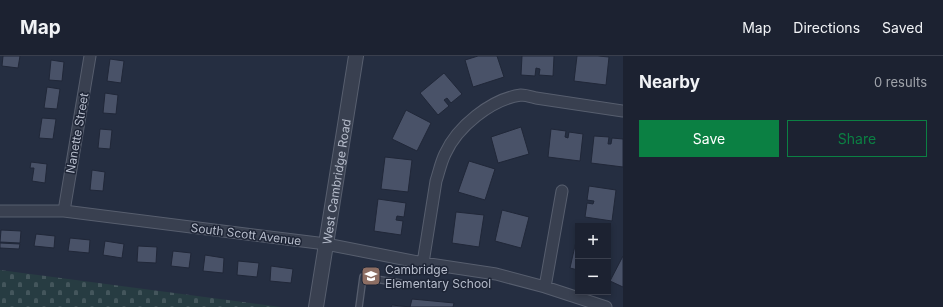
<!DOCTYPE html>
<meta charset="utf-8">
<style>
body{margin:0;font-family:Inter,sans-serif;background:#292f3d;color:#f1f3f6}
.controls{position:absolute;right:12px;bottom:12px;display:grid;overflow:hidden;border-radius:0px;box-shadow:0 2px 6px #0003}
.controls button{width:36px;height:36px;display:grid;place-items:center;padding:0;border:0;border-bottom:1px solid #3a3f4d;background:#1c2231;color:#f1f3f6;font:20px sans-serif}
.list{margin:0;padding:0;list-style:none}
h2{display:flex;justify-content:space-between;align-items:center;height:52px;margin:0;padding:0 16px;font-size:17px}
h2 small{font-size:13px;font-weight:400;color:#a0a4ab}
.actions{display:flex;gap:8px;padding:12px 16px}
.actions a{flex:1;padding:9px 0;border:1px solid #0b8043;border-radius:0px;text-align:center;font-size:14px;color:#0b8043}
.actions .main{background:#0b8043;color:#fff}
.map{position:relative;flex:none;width:623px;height:251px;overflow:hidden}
header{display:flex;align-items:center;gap:24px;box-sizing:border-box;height:56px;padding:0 20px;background:#1c2231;border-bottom:1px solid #3a3f4d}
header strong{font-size:19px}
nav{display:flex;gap:22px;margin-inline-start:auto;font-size:14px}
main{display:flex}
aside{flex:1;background:#1c2231}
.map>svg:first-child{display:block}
.cemetery{fill:url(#cemetery-stones)}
.building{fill:#495268;stroke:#202738}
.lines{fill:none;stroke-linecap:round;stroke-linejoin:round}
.service-casing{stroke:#575e6e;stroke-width:8}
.minor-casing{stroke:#575e6e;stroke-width:13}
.tertiary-casing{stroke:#575e6e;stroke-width:16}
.service{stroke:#394050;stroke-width:5.5}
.minor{stroke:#394050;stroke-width:11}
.tertiary{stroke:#394050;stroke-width:14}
.labels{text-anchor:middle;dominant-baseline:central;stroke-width:3;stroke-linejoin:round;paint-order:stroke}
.street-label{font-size:12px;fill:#b6bccb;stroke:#1e2536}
.poi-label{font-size:12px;fill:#b6bccb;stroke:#1e2536;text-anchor:start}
</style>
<header>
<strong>Map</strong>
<nav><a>Map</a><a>Directions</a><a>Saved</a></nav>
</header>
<main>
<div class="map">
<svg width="623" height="251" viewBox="0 0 623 251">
<defs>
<pattern id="cemetery-stones" width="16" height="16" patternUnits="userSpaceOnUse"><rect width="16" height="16" fill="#273c42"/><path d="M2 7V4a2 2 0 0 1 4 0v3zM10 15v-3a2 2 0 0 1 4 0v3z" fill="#44565c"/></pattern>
</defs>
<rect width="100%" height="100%" fill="#252e41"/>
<path class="cemetery" d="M0,214L281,251H0Z"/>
<path class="building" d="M3,0H20L18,12L2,10Z
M478,0H497L504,21L473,31L465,4Z
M522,0H554L553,20L539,19L540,13L536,12L535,20L521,19Z
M577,0H598L609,1L606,29L574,25Z
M110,3L124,5L121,27L107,25Z
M51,4L64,6L62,25L49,24Z
M444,17L462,38L451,47L447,42L444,44L449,50L438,59L420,37Z
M47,31L60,33L57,53L44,52Z
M105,37L118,39L116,58L103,57Z
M406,54L431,67L417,95L392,83Z
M42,62L56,63L53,83L39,82Z
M521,71L529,98L498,107L491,81Z
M100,73L112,74L110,93L98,92Z
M551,73L566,75L565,81L568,82L569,76L583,78L580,105L548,101Z
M594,80L609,81L608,88H611L612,82L623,83V111L591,107Z
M385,101L412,104L408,136L381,133Z
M469,105L495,113L485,144L458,136Z
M31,106L47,108L45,127L32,125L34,112H30Z
M92,114L105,116L103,135L90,134Z
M589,130L616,134L612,165L585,161L587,147L593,148L594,145L587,144Z
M378,143L406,147L404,161L397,160L396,164L403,165L401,179L374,175Z
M502,154L529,161L521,192L495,185Z
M456,156L484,159L479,191L452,187Z
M1,174L21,175L20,187L0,186Z
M36,178L55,180L54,192L34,190Z
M577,181H578V214L570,212Z
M70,182L90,184L89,197L68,195Z
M105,185L124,188L122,202L103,199Z
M0,187L20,188L19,193L0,192Z
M138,190L157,191L156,207L137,206Z
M173,195L191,197L189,212L171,210Z
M205,199L224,202L223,217L203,215Z
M623,200V231L610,225Z
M238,205L259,207L257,221L237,219Z
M271,210L293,213L291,227L270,225Z
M412,243L454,247L453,251H391L392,249L410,251Z"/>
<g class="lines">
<g class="service-casing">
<path id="service" d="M359,251L363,221L400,227"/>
</g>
<g class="minor-casing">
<path id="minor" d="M0,155H64L326,188L423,207L496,218L545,231L606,251
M64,155L90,0
M423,207L436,125C439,116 441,106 445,98C457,71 491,43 521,39C526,39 532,41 536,42L623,55
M545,231L562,135"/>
</g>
<g class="tertiary-casing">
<g id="tertiary">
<path id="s1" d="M316,251L356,0"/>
</g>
</g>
<use href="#service" class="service"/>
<use href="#minor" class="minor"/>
<use href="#tertiary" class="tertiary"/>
</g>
<defs>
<g id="school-square" transform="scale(1)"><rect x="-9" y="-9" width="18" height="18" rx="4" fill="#8d6e63" stroke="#1e2536"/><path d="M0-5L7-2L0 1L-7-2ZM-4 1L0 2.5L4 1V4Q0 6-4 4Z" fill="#fff"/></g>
</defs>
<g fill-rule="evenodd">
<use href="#school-square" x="371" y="220"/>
</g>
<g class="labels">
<g class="street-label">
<text transform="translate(77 77) rotate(-80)">Nanette Street</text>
<text stroke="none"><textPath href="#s1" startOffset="127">West Cambridge Road</textPath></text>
<text transform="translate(246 178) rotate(7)">South Scott Avenue</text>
</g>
<g class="poi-label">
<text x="385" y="213">Cambridge<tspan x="385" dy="14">Elementary School</tspan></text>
</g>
</g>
</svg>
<div class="controls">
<button>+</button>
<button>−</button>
</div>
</div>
<aside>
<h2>Nearby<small>0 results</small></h2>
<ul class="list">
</ul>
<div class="actions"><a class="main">Save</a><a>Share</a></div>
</aside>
</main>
